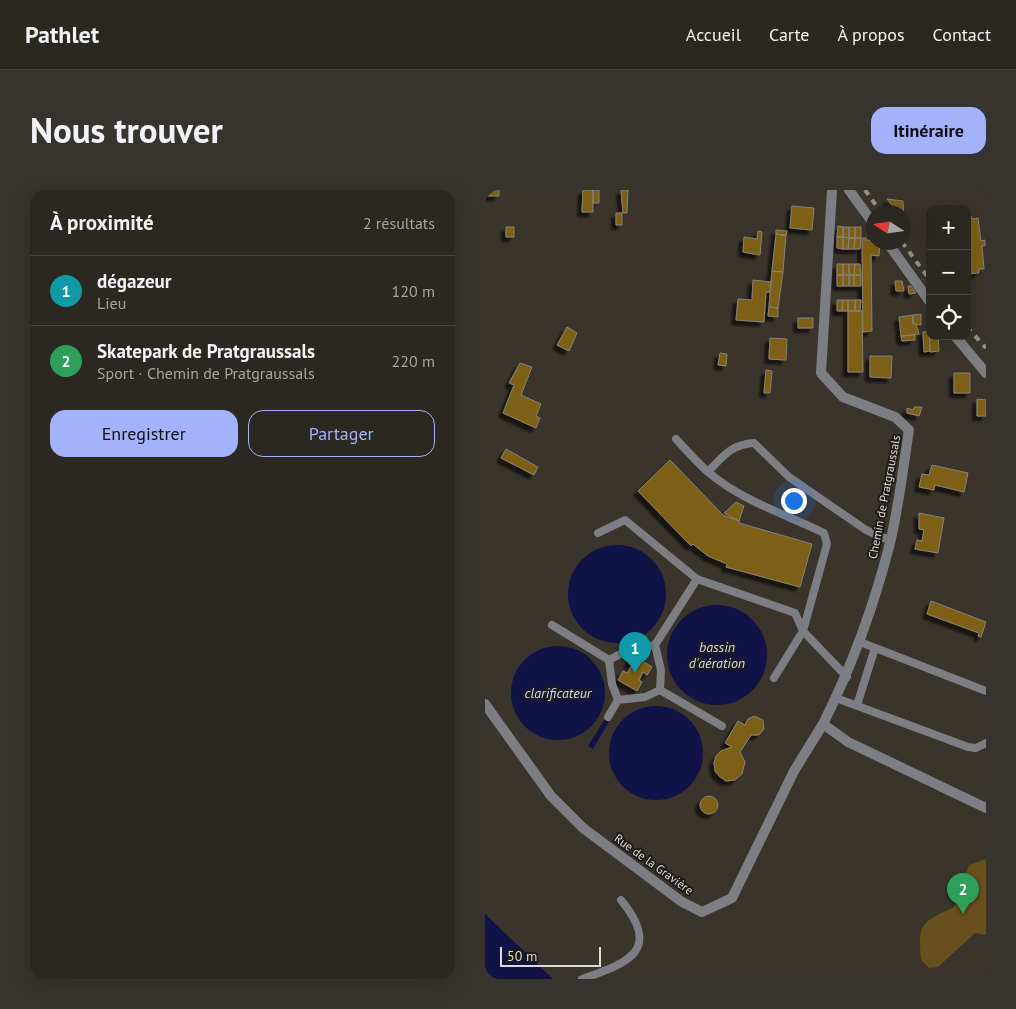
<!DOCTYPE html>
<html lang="fr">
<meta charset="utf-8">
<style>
body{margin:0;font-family:"PT Sans",sans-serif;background:#37332e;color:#f1f3f6}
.controls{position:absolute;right:15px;top:15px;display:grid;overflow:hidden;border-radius:10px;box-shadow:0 5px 20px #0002}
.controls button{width:45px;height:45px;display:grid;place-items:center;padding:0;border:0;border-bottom:1px solid #47443f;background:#2b2721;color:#f1f3f6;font:25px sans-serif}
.compass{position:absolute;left:381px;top:15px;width:45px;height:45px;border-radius:50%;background:#2b2721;box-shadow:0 5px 20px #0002;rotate:282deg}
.scale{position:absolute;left:15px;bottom:12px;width:101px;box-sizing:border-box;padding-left:5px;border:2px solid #dedbd6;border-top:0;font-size:14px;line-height:18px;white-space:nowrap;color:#dedbd6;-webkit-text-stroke:4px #1e1c18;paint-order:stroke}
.you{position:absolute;left:308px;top:310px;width:18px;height:18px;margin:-12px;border:4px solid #fff;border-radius:50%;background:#1a73e8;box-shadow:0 0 0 8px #1a73e833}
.badge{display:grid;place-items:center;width:32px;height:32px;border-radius:50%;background:#a2b2fd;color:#fff;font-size:16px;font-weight:700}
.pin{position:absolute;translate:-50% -41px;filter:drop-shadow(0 1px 2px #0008)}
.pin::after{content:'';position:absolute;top:26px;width:18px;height:15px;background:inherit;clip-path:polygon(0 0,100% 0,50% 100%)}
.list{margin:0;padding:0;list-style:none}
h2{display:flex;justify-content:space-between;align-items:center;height:65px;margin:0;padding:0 20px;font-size:21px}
h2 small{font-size:16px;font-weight:400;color:#a6a5a5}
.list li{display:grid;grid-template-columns:32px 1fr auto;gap:15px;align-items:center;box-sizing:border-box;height:70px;padding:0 20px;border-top:1px solid #47443f}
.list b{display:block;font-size:19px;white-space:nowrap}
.list p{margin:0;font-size:16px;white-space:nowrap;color:#a6a5a5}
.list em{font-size:16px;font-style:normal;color:#a6a5a5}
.actions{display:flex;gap:10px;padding:15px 20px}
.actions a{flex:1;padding:11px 0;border:1px solid #a2b2fd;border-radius:15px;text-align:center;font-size:18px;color:#a2b2fd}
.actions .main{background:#a2b2fd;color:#111}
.icon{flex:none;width:28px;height:28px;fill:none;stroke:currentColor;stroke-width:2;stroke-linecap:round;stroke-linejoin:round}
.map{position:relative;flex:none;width:501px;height:789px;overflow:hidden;border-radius:15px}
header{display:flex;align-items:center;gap:30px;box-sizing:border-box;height:70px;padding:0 25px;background:#2b2721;border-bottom:1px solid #47443f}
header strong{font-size:24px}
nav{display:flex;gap:28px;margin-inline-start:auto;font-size:18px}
.intro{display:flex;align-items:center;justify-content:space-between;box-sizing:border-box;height:120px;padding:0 30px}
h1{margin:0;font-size:35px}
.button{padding:12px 22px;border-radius:15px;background:#a2b2fd;color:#111;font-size:18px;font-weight:700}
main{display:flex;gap:30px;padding:0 30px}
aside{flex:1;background:#2b2721;border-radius:15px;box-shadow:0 5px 20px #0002}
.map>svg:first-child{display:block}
.green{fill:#68501e}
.water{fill:#111247}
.building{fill:#7e5e12;stroke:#878278;filter:url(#shadow)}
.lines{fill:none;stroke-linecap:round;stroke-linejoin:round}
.lane{stroke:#7d7e83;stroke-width:8}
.street{stroke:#7d7e83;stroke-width:10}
.rail{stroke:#94908a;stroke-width:4;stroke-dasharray:6 6;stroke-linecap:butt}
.labels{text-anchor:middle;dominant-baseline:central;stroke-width:4;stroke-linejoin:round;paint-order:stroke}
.street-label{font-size:12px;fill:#dedbd6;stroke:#1e1c18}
.water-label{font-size:14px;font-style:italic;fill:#d0d9fd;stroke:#1e1c18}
</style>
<header>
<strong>Pathlet</strong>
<nav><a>Accueil</a><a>Carte</a><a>À propos</a><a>Contact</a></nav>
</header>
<div class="intro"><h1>Nous trouver</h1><a class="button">Itinéraire</a></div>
<main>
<aside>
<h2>À proximité<small>2 résultats</small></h2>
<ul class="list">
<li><span class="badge" style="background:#0f9aa8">1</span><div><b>dégazeur</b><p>Lieu</p></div><em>120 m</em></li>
<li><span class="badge" style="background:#2e9e5b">2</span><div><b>Skatepark de Pratgraussals</b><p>Sport · Chemin de Pratgraussals</p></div><em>220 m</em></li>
</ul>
<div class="actions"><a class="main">Enregistrer</a><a>Partager</a></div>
</aside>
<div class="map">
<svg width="501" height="789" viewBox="0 0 501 789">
<defs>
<filter id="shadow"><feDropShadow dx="-4.5" dy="4.5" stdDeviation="1" flood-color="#0009"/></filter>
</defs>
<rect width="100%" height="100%" fill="#39342c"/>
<path class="green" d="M501,669V745L490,743L453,777L444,778L436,770C433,732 436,733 469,717L484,675Z"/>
<path class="water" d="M83 404a49 49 0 1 1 98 0a49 49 0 1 1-98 0Z
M182 465a50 50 0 1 1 100 0a50 50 0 1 1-100 0Z
M26 503a47 47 0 1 1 94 0a47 47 0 1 1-94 0Z
M124 563a47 47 0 1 1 94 0a47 47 0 1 1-94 0Z
M120,529L124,532L108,559L103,556Z
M0,724L68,789H0Z"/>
<path class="building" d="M0,0H14V6H0Z
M98,0H108V22H97Z
M108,0H114V13H108Z
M136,0H143L142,23H138Z
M402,9L418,11L419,31L418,22H413Z
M307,16L329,18L327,40L305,38Z
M131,23H137V35H131Z
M482,26H486L487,29L493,28L496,51L500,50V56H497L499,79H494V83L482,84Z
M353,36L358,37V47H352Z
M21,37H29V47H21Z
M358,37H364V48L358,47Z
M364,37H370V48H364Z
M370,37H376V48H370Z
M291,40L302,41L301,46L291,44Z
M273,41L277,42L275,65L258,62L259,47L272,49Z
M291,44L301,45L298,82L287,81Z
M352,47H358V59L352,58Z
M358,47L364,48L363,59H358Z
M364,48H370L369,59H363Z
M370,48H376L375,59H369Z
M377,48H381V50L395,52L394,66L386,65L387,141L378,142Z
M352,74H358V85H352Z
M358,74H364V85H358Z
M364,74H370L369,85H364Z
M370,74H375L376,85H369Z
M287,81L298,82L293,118L284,117Z
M352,85H358V96H352Z
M358,85H364V96H358Z
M364,85H369V96H364Z
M369,85H376V96H369Z
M268,90L286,92L285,102H281L279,132L251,130L253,109L267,110Z
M410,91H417L419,101H411Z
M423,96H426L431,103L424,104Z
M352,110H358L357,121H352Z
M358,110H363V121H357Z
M363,110H370V121H363Z
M370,110H376L375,121H370Z
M284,117L293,118V127L283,126Z
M363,121H377L378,182H363Z
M436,124V135L428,134V125Z
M428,125V134H431L434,144L416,146L414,127Z
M313,128H328V138H313Z
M82,137L92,143L84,161L72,155Z
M444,141L445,161L439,162L438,142Z
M444,141L445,146H453L454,161L445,162Z
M430,145V150L417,151L416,146Z
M285,148L302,149L301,170L284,169Z
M235,163L242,164L241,176L233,175Z
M385,166H407L406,188L385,187Z
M35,173L47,177L36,205L56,214L51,226L55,228L51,238L18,223L29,195L24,193Z
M281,180L287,181L285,203H279Z
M469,183H485V203H469Z
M492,209L501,210V226H492Z
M429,217H437L434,226L422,223V218L428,220Z
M21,259L53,277L49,285L16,268Z
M185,270L238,325L254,331V333L327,354L315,397L241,377L242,374L223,366L208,354L206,356L153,301Z
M447,275L483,283L479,302L450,295L449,300L434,297L437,284L444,285Z
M251,312L259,316L254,331L239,323Z
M434,323L459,328L453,363L430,359L432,350L437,351L439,340L434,339Z
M446,411L501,432L496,447L493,446L494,443L442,424Z
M148,465L167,477L162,485L158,482L154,490L157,492L152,501L133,490L138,481L142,483L147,475L143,473Z
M269,526L278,530L279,539L274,545H266L255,562L260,572L257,584L250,590L241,591L234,586L230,581L229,572L231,566L236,561L247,557L240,553L253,531L260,535L263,529Z
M215 615a9 9 0 1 1 18 0a9 9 0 1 1-18 0Z"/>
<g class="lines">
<path class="lane" d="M191,249C201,260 212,272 223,282C257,311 300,324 339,343L342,354L318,441L289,488
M223,282C238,266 247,254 269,253L304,287L381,340L406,351
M113,343L140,330L212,389L310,423L318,441L362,487
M67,435L124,470L127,494L133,510L123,527
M375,452L501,501
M170,455L212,389
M124,470L145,459L170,455L176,480L175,500
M351,508L483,557L491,558L501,553
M133,510L160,507L175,500L237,536
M372,515L390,458
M97,789C144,773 177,760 136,710"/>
<path class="street" d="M347,0L336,183L358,207L410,227L424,240C418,278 414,316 405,353C389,416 367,476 338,534L363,552L501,618
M364,0L388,33
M402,52L445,112
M470,146L501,183
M0,514L66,606L98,638L197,712L217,722L247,708L309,581L338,534"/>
<path class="rail" d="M380,0L396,22
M417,52L445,90
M482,137L501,158"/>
</g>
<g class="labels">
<g class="street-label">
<text transform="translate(399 307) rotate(-79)">Chemin de Pratgraussals</text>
<text transform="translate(169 674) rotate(36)">Rue de la Gravière</text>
</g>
<g class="water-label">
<text x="232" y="457">bassin<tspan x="232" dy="16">d'aération</tspan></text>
<text x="73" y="503">clarificateur</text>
</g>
</g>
</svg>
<div class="controls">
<button>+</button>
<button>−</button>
<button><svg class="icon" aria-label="locate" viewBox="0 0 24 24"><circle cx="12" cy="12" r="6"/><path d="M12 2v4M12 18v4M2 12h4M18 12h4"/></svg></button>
</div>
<svg class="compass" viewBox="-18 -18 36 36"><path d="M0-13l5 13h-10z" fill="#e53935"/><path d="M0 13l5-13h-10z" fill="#a6a5a5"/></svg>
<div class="scale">50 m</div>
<div class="you"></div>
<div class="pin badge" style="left:150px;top:483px;background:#0f9aa8">1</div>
<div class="pin badge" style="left:478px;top:724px;background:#2e9e5b">2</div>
</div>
</main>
